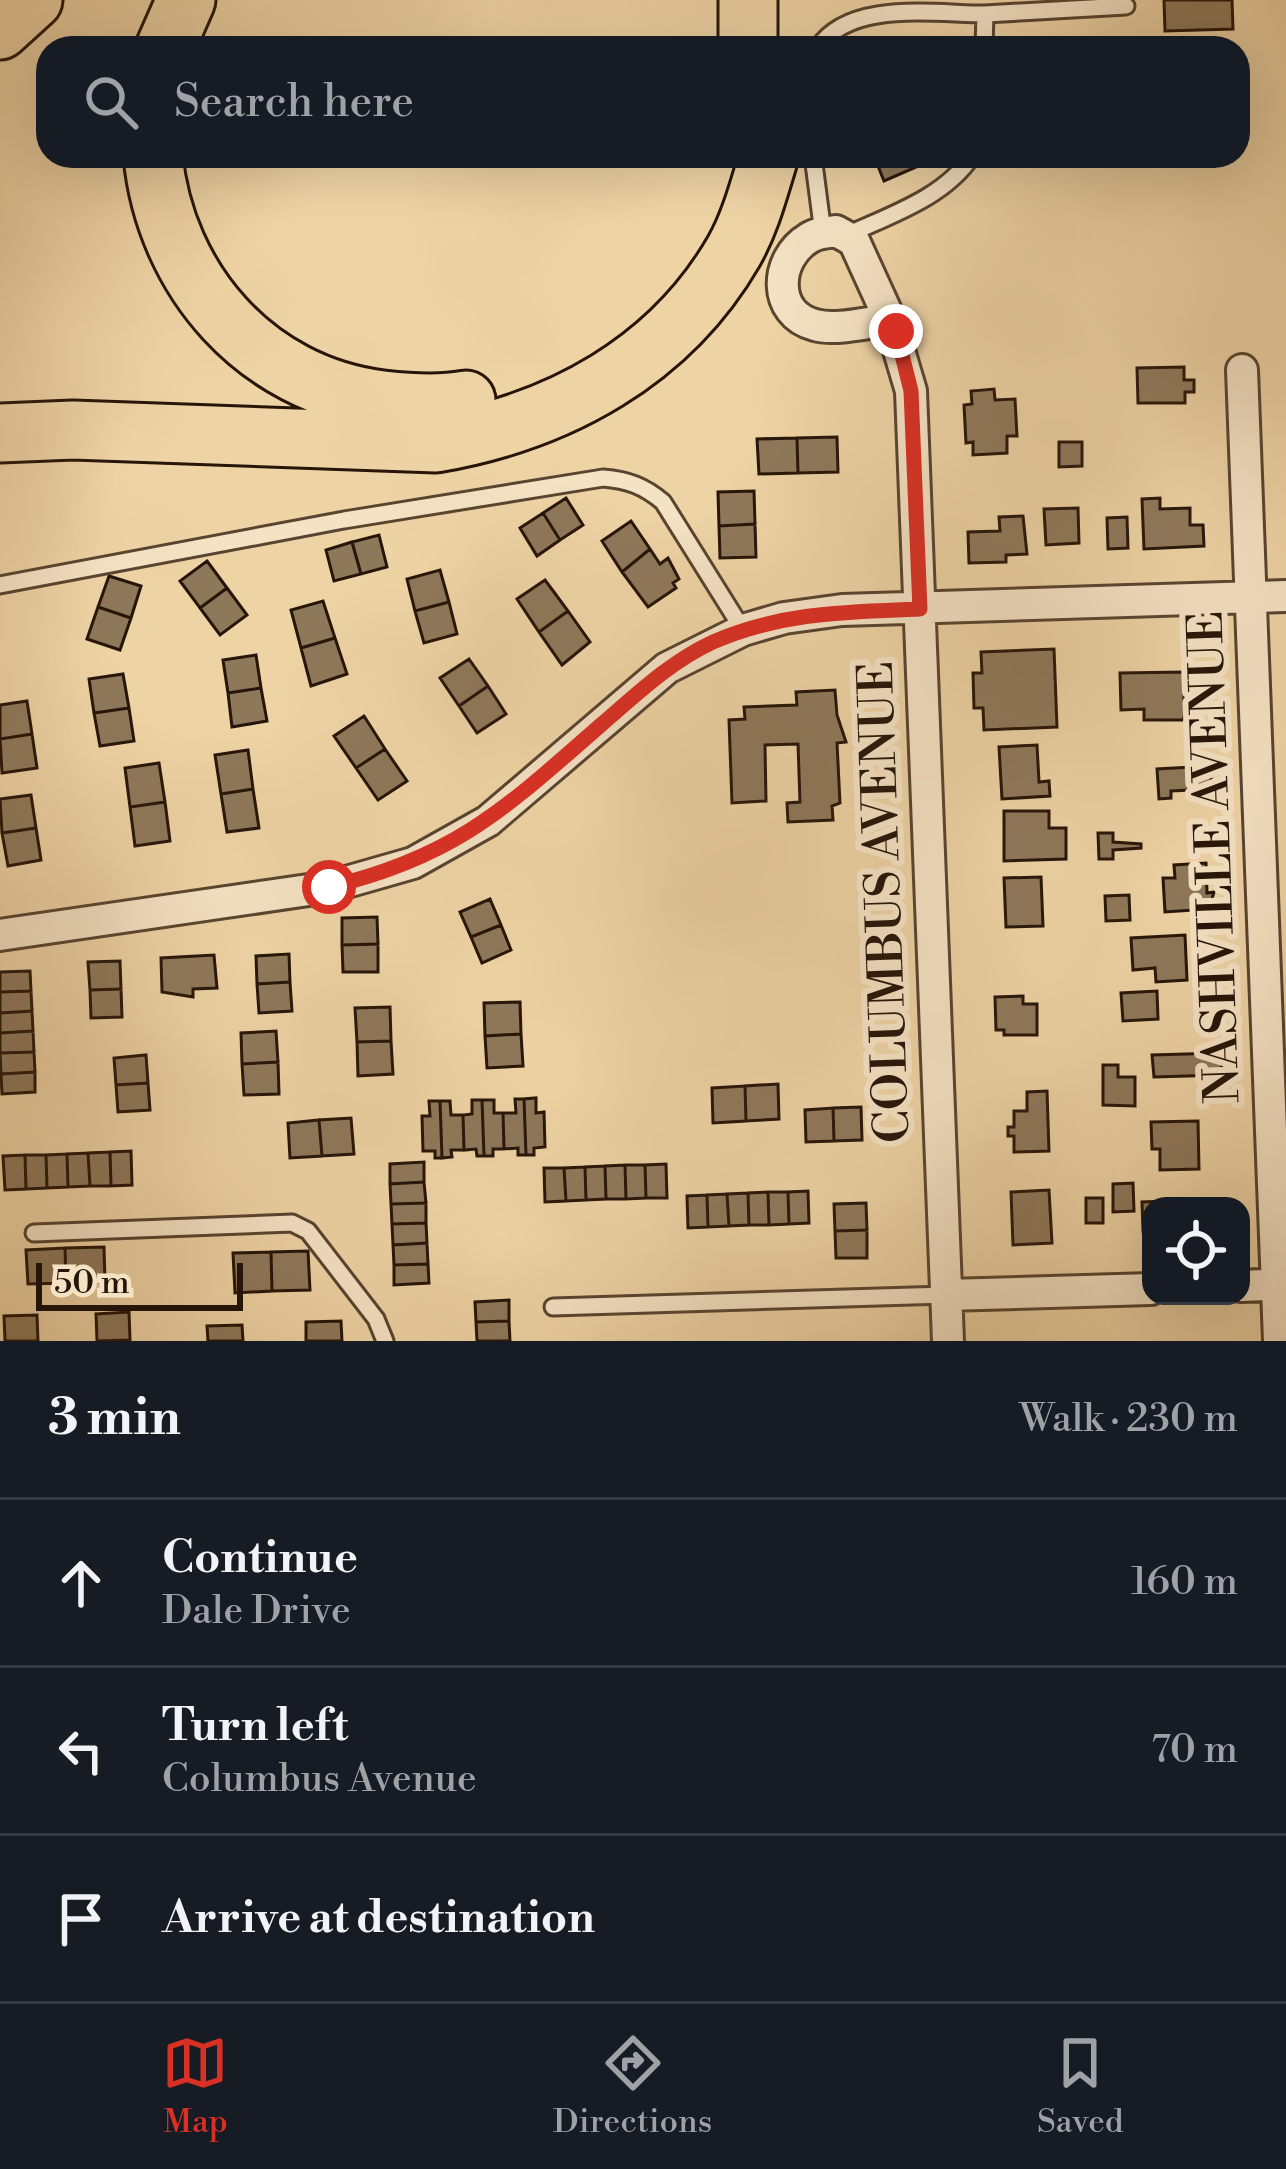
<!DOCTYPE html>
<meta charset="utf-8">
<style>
body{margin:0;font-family:"Libre Bodoni",serif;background:#242831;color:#f1f3f6}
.controls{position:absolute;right:36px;bottom:36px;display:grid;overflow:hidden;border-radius:24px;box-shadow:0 12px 48px #0002}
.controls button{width:108px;height:108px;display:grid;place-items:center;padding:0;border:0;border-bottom:3px solid #363941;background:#171b24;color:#f1f3f6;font:60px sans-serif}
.scale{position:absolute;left:36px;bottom:30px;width:207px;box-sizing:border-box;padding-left:12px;border:6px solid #261509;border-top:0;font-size:33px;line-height:42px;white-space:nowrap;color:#261509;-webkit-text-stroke:9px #f4e2c4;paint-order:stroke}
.stop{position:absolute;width:36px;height:36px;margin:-27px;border:9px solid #d93025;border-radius:50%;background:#fff}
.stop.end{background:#d93025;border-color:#fff;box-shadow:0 3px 12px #0008}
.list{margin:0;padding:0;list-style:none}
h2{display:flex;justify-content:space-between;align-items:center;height:156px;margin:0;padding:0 48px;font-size:51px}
h2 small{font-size:39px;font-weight:400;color:#9ea1a6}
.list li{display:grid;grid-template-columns:78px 1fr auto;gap:36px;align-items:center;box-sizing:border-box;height:168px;padding:0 48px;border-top:3px solid #363941}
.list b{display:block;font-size:45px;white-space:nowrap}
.list p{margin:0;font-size:39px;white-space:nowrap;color:#9ea1a6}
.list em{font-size:39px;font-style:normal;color:#9ea1a6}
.icon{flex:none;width:66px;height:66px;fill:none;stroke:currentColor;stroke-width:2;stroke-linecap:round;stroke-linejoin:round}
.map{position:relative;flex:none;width:1286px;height:1341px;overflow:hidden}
.search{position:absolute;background:#171b24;box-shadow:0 12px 48px #0002;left:36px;right:36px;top:36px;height:132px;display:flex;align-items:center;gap:30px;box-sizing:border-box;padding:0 42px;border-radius:36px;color:#9ea1a6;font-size:45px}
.sheet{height:660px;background:#171b24}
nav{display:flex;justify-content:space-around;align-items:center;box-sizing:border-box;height:168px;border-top:3px solid #363941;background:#171b24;font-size:33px;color:#9ea1a6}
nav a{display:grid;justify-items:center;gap:6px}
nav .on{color:#d93025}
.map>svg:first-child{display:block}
.building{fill:#8e785a;stroke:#261509;stroke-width:3}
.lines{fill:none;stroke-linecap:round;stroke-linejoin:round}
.service-casing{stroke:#584430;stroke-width:21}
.minor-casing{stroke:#584430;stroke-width:36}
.motorway-casing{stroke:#261509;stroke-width:63}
.service{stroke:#f4e2c4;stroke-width:15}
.minor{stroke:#f4e2c4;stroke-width:30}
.motorway{stroke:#eed3a5;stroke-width:57}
.route{stroke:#d93025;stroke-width:15}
.labels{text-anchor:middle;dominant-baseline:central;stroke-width:12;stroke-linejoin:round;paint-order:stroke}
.street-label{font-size:48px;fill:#261509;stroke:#f4e2c4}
</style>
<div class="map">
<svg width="1286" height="1341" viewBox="0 0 1286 1341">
<rect width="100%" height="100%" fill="#eed3a5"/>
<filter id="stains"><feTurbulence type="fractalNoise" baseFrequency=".00167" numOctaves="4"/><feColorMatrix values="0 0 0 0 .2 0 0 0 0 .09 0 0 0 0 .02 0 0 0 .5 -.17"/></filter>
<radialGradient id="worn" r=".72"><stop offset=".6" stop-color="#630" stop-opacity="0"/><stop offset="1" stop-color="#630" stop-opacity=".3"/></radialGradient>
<path class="building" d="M1164,0H1232L1233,29L1165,31Z
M874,156H918L921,165L884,181Z
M1184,367V380H1194V392H1185V403H1138L1137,368Z
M994,389L995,400L1015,399L1017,436H1007V453L973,455V442L966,443L964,405L972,404L971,391Z
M837,437L838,472L798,473L797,438Z
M797,438L798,473L759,474L757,439Z
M1059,442H1082V466L1059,467Z
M754,491L755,524L719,526L718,492Z
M566,498L583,525L560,540L543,513Z
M1160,498V509L1190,508V525H1203L1204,546L1144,549L1142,499Z
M1078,508L1079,543L1046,545L1044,509Z
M543,513L560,540L537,556L520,528Z
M1023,516L1027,554L1006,555V562L969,563L968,532L1000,531L999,517Z
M1127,517L1128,548L1108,549L1107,518Z
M631,521L650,549L622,572L602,541Z
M755,524L756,557L720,558L719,526Z
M379,535L387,567L361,574L352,542Z
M352,542L361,574L334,581L326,550Z
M650,549L660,564L668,558L679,579L673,583L676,588L648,607L622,572Z
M207,561L227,588L200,608L180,581Z
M440,570L449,602L415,611L407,579Z
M109,576L141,586L131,618L98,607Z
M545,580L568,611L539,632L517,599Z
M227,588L247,615L220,635L200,608Z
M323,601L335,638L301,648L291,610Z
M449,602L457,634L424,643L415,611Z
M98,607L131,618L120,650L87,639Z
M568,611L590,642L562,665L539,632Z
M335,638L347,674L311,686L301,648Z
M1054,649L1057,727L984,730L983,708H974L973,673H982L981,652Z
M256,655L261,688L228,693L223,660Z
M469,659L488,686L459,706L440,678Z
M1184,672V720H1144V709L1121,710L1120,673Z
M123,674L129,708L94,713L89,679Z
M488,686L506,714L477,733L459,706Z
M261,688L267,721L232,727L228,693Z
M835,690L837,715L846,742L837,743L840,803L832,806L833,820L788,822L787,803L800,802L798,744L765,745L766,801L732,803L729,720L745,719L744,707L797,705L796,692Z
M27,701L32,734L0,739V705Z
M129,708L134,741L100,746L94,713Z
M364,716L385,749L356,768L334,736Z
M32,734L37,768L2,773L0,739Z
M1037,745L1039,782L1049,781L1050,796L1002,799L999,747Z
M385,749L407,781L378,800L356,768Z
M248,750L253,789L221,794L215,755Z
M159,763L165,802L130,807L125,768Z
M1210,766L1212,789L1171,791V798L1159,799L1157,769Z
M253,789L259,828L227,832L221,794Z
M31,795L36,828L2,833L0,799Z
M165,802L170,841L135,846L130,807Z
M1004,811H1049V828H1066V859L1004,861Z
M36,828L41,860L8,866L2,833Z
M1098,833H1113V842L1141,844V848L1113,850V859H1099Z
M1206,863L1207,893L1214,892L1209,909L1165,912L1163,878H1175L1174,865Z
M1041,877L1043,926L1006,927L1004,878Z
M1129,895L1130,920L1106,921L1105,896Z
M490,899L501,925L471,937L460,912Z
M377,917L378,944L342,945V918Z
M501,925L511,950L482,963L471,937Z
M1185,935L1187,980L1156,982L1155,968L1133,970L1131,938Z
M378,944V972H343L342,945Z
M289,954L290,982L257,984L256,956Z
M214,955L217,988L193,989V997L162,992L161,958Z
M120,961L121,989L90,990L88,962Z
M30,971L31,991L0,992V972Z
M290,982L292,1011L259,1013L257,984Z
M121,989L122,1017L91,1018L90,990Z
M31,991L32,1011L0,1013V992Z
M1157,991L1158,1019L1123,1021L1121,993Z
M1023,996V1004H1037V1035H1004V1030H996L995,997Z
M520,1002L521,1034L485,1036L484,1003Z
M390,1007L391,1041L357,1042L355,1008Z
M32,1011L33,1031L0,1033V1013Z
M33,1031L34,1052L0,1053V1033Z
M276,1031L278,1062L242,1064L241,1033Z
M521,1034L523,1066L487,1068L485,1036Z
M391,1041L393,1074L358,1076L357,1042Z
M34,1052L35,1072L1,1074L0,1053Z
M1221,1053L1222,1075L1154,1077L1152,1055Z
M146,1055L148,1083L116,1085L114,1058Z
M278,1062L279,1094L244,1095L242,1064Z
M1103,1065H1118V1077H1135V1106L1103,1105Z
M35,1072V1092L2,1094L1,1074Z
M148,1083L150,1110L118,1112L116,1085Z
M778,1084L779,1119L746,1121L745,1086Z
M745,1086L746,1121L713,1123L712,1088Z
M1047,1091L1049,1151L1014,1152V1136H1008V1127H1014V1111H1027V1092Z
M536,1098V1113L544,1112L545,1147L534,1148V1155H526L524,1099Z
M515,1099H524L526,1155H518V1148L504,1149L503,1113H516Z
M472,1100H482L484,1156H477L476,1149L464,1150L463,1115L472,1114Z
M482,1100H494V1113H503L504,1149H493V1156H484Z
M429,1101H440L442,1158H435V1151H423L422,1116H430Z
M440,1101H450L451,1115H463L464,1150H451L452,1157L442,1158Z
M861,1107L862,1140L834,1141L833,1108Z
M833,1108L834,1141L806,1142L805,1110Z
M351,1118L354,1154L322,1156L319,1120Z
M319,1120L322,1156L290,1158L288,1123Z
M1198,1121L1199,1169L1160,1170V1149H1152L1151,1122Z
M131,1151L132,1185L111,1186L110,1152Z
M110,1152L111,1186H90L88,1153Z
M88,1153L90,1186L68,1187L67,1154Z
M67,1154L68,1187L47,1188L46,1155Z
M25,1155H46L47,1188L26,1189Z
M25,1155L26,1189L5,1190L3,1156Z
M424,1162V1182L390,1184V1164Z
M666,1164L667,1198H646L645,1165Z
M625,1165L626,1199H606L605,1166Z
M625,1165H645L646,1198L626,1199Z
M605,1166L606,1199L586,1200L585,1167Z
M585,1167L586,1200L566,1201L564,1168Z
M544,1168H564L566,1201L545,1202Z
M424,1182L426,1203L391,1204L390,1184Z
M1133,1183L1134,1211L1113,1212V1184Z
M1049,1190L1052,1243L1013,1245L1011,1192Z
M808,1191L809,1223L789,1224L788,1192Z
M768,1192H788L789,1224L769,1225Z
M768,1192L769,1225H749L748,1193Z
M748,1193L749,1225L729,1226L727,1194Z
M727,1194L729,1226L708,1227L707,1195Z
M707,1195L708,1227L688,1228L687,1196Z
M1086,1198H1103V1223H1086Z
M1217,1199L1218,1206H1151V1230L1143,1231L1142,1202Z
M426,1203V1223L392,1224L391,1204Z
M866,1203L867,1230L835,1231L834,1204Z
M426,1223L427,1243L393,1245L392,1224Z
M867,1230V1258H836L835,1231Z
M427,1243L428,1264L394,1265L393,1245Z
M104,1247L105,1282L66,1283L65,1248Z
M65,1248L66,1283L28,1284L26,1250Z
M308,1251L310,1290L272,1291L271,1252Z
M271,1252L272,1291L235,1293L233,1253Z
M428,1264L429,1283L394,1285V1265Z
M509,1300V1321L476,1322L475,1302Z
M129,1312L130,1340L97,1341L96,1314Z
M37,1315L38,1341H5L4,1316Z
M341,1321L342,1341H306V1322Z
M509,1321L510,1341H477L476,1322Z
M242,1325L243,1341H208L207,1326Z"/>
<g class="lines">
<g class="service-casing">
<path id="service" d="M818,48C849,0 934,14 985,14
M984,48L985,14L1126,6
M813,156L823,233
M845,236C890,215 944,198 972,156
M0,585L344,520L603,478C628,480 644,486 663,502L743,630
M34,1233L292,1223L308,1231L376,1319L385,1341
M553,1307L946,1295"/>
</g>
<g class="minor-casing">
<path id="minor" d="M890,320C868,322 836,331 815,325C772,314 774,259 809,238C816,233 828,232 836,231L854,241L890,320L911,391L948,1341
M1242,370L1279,1341
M0,935L329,887L413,863L488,821L667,668L743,630L784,618L842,610L1286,596
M1241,1286L1286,1284
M946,1295L1151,1289"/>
</g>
<g class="motorway-casing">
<path id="motorway" d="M0,30L33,0
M165,48L186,0
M748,48V0
M153,156C165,280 256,385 383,400C410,403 439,405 466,400
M0,433L73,430L436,443C558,422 670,362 734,251C751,221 759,188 769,156"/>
</g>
<use href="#service" class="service"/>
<use href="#minor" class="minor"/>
<use href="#motorway" class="motorway"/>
</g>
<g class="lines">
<path class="route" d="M329,887C456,857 507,807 602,724C637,694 670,662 713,642C781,612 848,612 920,609L911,391L896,331"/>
</g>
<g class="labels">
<g class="street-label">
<text transform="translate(1216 857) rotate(-92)">NASHVILLE AVENUE</text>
<text transform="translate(886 902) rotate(-92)">COLUMBUS AVENUE</text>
</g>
</g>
<rect width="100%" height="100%" filter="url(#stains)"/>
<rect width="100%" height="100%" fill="url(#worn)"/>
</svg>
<div class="controls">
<button><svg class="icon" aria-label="locate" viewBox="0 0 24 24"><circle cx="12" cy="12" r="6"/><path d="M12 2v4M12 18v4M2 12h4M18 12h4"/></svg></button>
</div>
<div class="scale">50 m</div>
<div class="stop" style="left:329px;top:887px"></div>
<div class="stop end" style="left:896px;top:331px"></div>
<div class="search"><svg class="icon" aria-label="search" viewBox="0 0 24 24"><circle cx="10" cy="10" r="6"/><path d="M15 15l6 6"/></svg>Search here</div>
</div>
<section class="sheet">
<h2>3 min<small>Walk · 230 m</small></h2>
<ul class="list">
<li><svg class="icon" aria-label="ahead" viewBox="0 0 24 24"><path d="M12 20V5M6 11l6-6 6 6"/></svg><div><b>Continue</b><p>Dale Drive</p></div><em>160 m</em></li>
<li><svg class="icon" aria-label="left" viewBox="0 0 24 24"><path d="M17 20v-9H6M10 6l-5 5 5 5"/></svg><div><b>Turn left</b><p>Columbus Avenue</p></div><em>70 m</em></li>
<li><svg class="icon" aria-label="arrive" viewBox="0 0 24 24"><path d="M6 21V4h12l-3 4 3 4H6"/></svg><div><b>Arrive at destination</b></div></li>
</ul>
</section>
<nav>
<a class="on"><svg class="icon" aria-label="map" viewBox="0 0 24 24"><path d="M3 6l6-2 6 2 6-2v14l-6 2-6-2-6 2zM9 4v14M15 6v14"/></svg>Map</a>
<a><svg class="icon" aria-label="directions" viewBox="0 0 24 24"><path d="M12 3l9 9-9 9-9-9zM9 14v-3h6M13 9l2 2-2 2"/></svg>Directions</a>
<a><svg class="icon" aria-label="saved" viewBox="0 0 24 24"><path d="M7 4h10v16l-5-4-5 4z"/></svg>Saved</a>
</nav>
